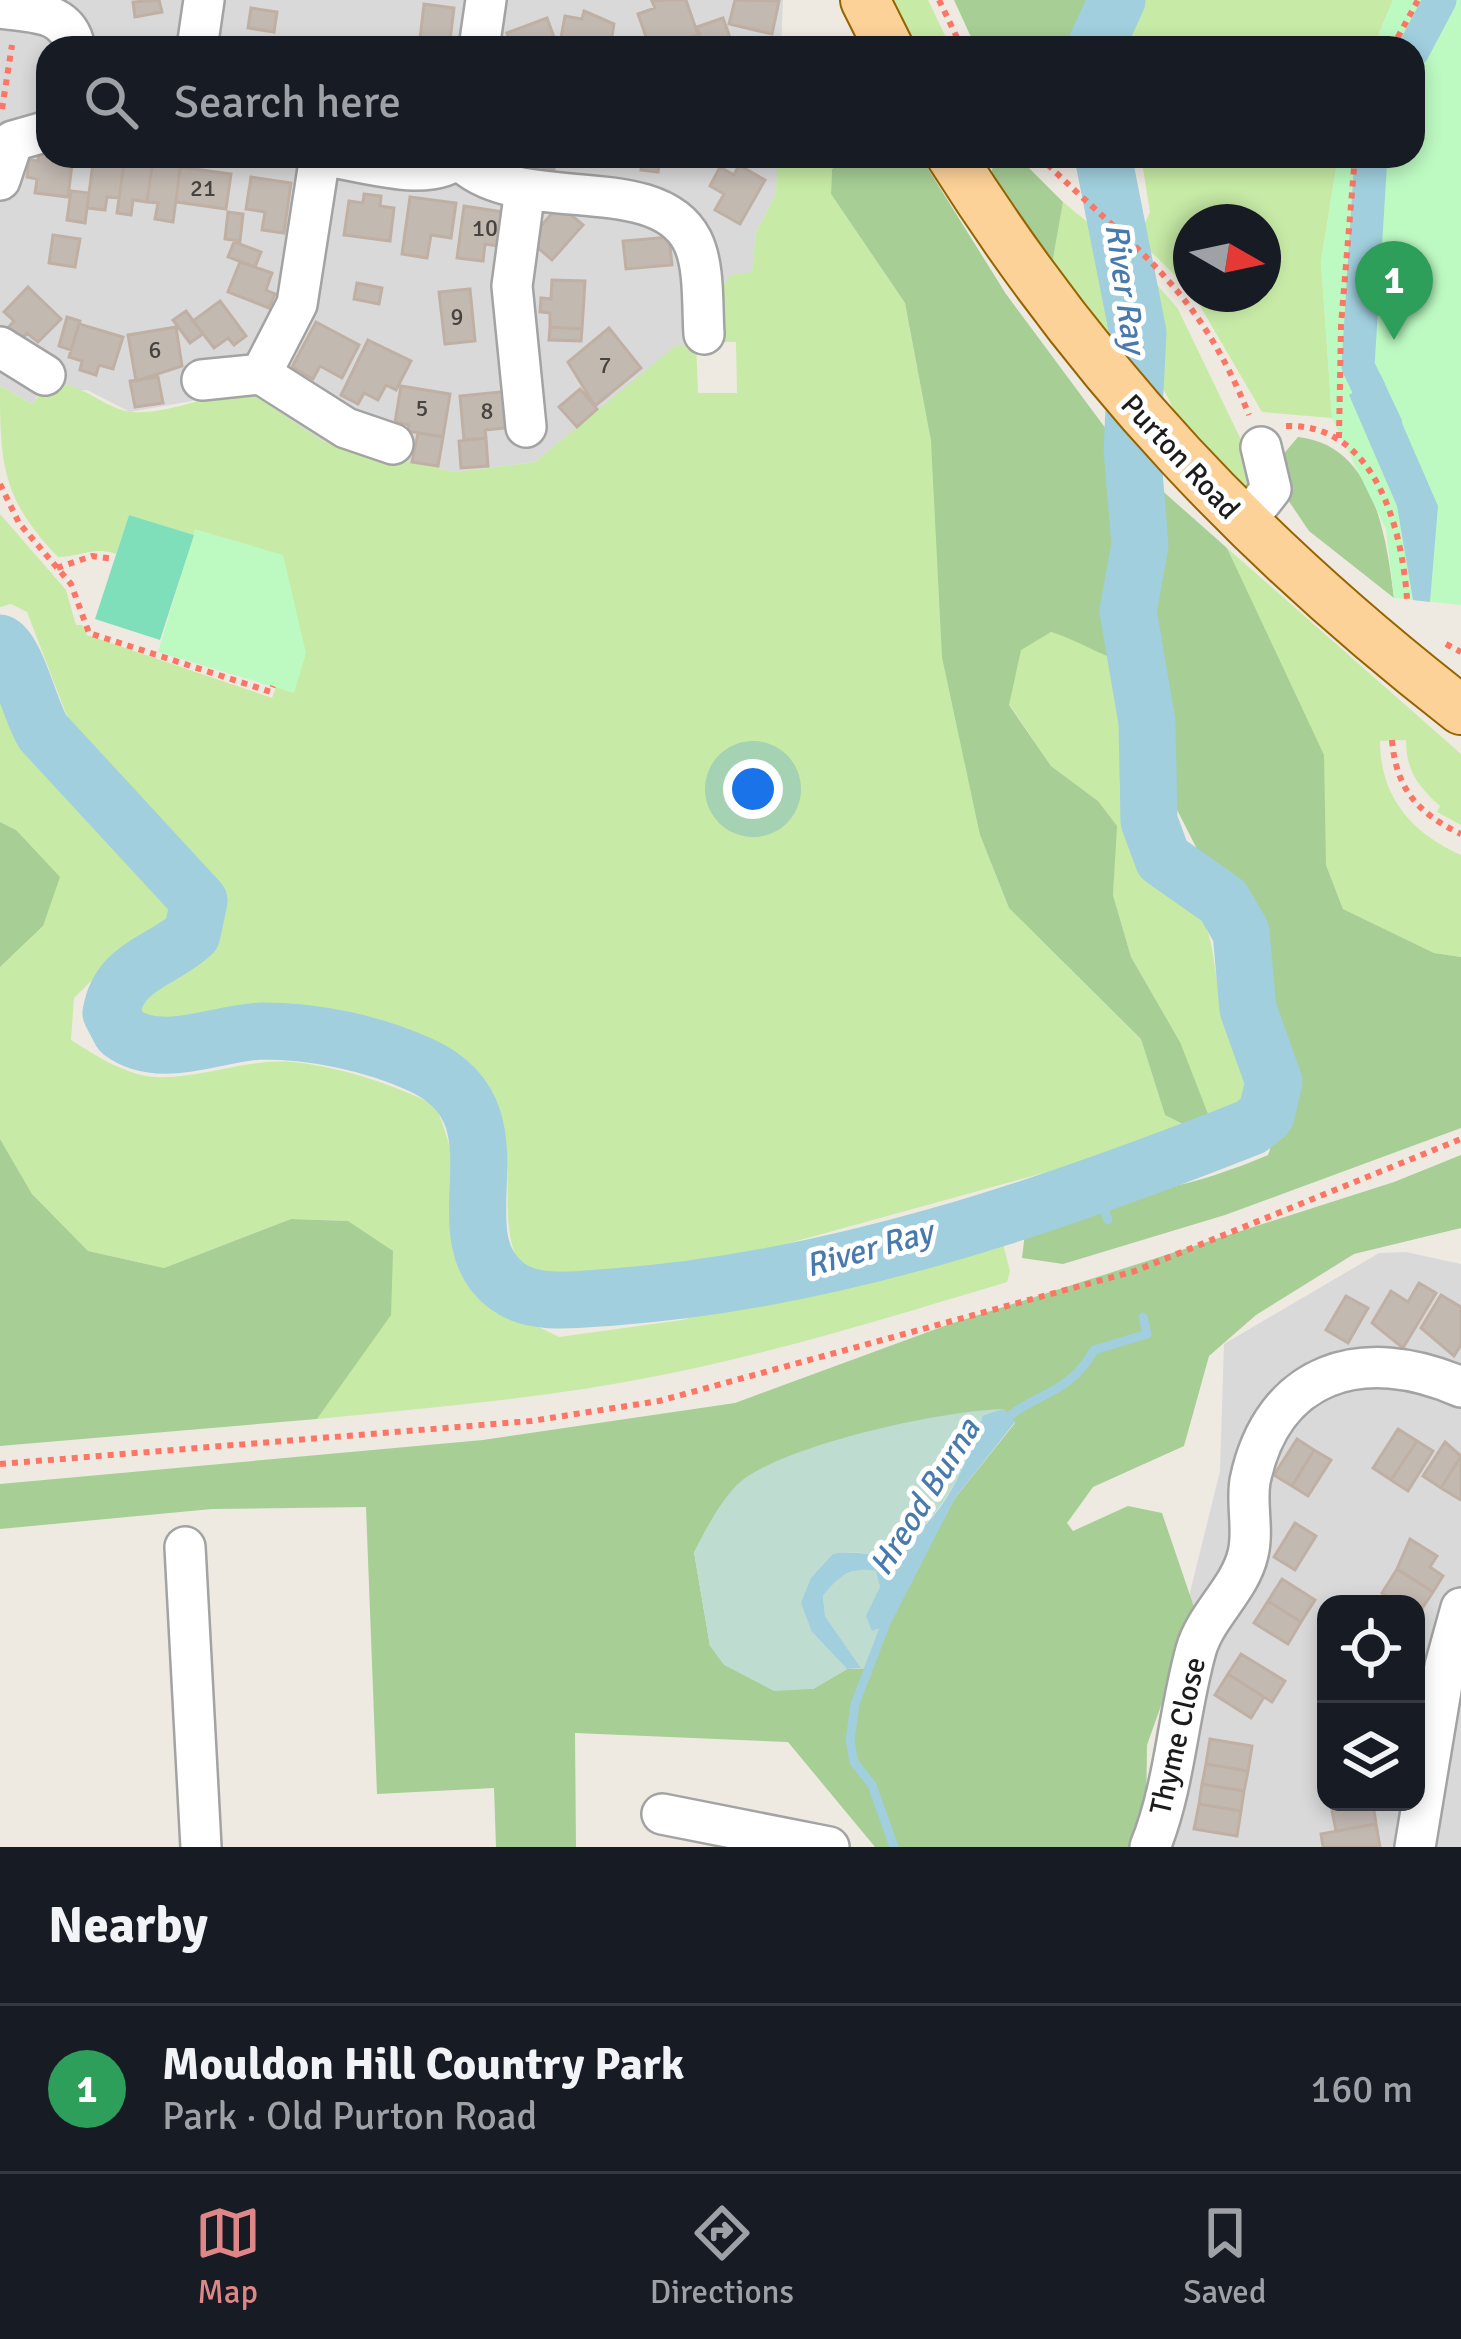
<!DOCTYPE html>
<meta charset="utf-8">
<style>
body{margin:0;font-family:Signika,sans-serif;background:#20242c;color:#f1f3f6}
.controls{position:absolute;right:36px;bottom:36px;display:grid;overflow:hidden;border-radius:24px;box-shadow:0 6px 18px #0003}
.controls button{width:108px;height:108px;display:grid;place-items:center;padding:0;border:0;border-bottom:3px solid #363941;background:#171b24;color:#f1f3f6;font:60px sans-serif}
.compass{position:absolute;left:1173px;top:204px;width:108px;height:108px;border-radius:50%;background:#171b24;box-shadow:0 6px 18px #0003;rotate:99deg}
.you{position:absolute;left:753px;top:789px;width:42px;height:42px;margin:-30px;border:9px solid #fff;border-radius:50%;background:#1a73e8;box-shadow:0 0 0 18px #1a73e833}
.badge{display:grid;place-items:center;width:78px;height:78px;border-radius:50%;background:#df8687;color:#fff;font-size:39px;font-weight:700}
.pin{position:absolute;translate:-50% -99px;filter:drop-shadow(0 3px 6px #0008)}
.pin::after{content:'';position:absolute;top:63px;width:42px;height:36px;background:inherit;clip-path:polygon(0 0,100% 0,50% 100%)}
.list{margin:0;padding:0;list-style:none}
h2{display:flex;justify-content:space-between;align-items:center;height:156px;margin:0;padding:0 48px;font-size:51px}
h2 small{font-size:39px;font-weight:400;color:#9ea1a6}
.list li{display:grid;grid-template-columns:78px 1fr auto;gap:36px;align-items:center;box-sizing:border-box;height:168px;padding:0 48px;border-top:3px solid #363941}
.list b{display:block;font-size:45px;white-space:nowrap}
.list p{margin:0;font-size:39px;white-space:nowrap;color:#9ea1a6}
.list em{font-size:39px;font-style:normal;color:#9ea1a6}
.icon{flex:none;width:66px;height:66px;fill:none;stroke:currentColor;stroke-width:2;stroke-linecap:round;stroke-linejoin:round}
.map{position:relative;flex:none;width:1461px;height:1847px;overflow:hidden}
.search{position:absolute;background:#171b24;box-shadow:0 6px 18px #0003;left:36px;right:36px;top:36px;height:132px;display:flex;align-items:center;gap:30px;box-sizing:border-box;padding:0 42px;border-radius:36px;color:#9ea1a6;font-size:45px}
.sheet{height:324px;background:#171b24}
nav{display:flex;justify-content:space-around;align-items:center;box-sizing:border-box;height:168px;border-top:3px solid #363941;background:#171b24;font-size:33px;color:#9ea1a6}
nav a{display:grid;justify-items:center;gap:6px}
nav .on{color:#df8687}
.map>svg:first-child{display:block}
.residential{fill:#dad9d9;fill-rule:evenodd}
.grass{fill:#c7eaa6}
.forest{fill:#a6ce95;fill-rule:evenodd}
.wetland{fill:#bedccf}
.park{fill:#bdfac2}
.pitch{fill:#7edfba}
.water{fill:#a1cfdd}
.pier{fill:#fff}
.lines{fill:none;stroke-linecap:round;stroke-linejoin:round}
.stream{stroke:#a1cfdd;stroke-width:9}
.canal{stroke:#a1cfdd;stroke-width:33}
.river{stroke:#a1cfdd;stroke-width:57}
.building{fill:#c2b9b1;stroke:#c0b0a4;stroke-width:3}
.minor-casing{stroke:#a3a3a3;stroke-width:44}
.major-casing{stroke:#956400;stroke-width:52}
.path{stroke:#fc7565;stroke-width:6;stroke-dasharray:6 6;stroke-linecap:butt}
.minor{stroke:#fff;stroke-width:39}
.major{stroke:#fdd298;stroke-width:48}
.labels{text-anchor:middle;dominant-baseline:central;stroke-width:10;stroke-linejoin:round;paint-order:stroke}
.number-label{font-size:24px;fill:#464341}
.street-label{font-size:30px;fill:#1c1c1c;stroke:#fff}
.water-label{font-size:33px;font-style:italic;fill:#487aad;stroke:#fff}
</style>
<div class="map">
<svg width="1461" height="1847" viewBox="0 0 1461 1847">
<rect width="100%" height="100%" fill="#eeeae2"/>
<path class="residential" d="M0,0H783L781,48H48V156H806L805,163L778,165L776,194L756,232L752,273L722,287L723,342L674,348L535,462L455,472L324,442L231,394L130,412L87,390L38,395L32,404L0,386Z
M1406,1252L1461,1264V1847H1133L1146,1817L1156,1730L1220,1471L1224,1344L1379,1253ZM1326,1604H1416V1802H1326Z"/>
<path class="grass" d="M892,0H928L951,48H914Z
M1137,0H1393L1373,48H1121L1120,36Z
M806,156H848L832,169L831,194L905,303L931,441L980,835L1009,908L1141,1039L1165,1115L1180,1042L1131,957L1113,895L1116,826L1098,801L1051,766L1009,704L1020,650L1050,632C1072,639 1102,642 1113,665C1140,721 1107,776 1126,828C1140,867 1168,866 1188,893C1218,934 1210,962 1223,1005C1234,1042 1261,1070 1248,1109L1207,1128L702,1267L537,1283C492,1249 516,1186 503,1137C468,1004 253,1014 147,1023L135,1003L139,990L213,944L218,923L204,872L117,787L70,724L27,612L11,604L0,607V514L66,590L76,625H82L87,635L272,698L276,687L294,692L195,529L194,535L129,515L116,554C94,546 80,557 58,557C2,499 0,464 0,386L32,404C65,359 94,408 132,412C172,415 213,390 254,395L324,442L455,472L535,462L674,347L696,342L698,393H737L736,342H723L722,287L731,275L752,272L756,232L776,194L777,164L805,163Z
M1141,156H1338L1321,262L1332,418L1262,412L1193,294H1263V222H1191V291L1138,239L1150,212Z
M1063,202L1141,266L1178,309L1256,471L1252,495L1176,428C1175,394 1151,374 1129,349H1117L1050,276Z
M1227,548L1461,754V825L1437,812L1440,806C1418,786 1406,771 1406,740L1380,741C1380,796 1411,833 1461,855V957L1434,953L1343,909L1326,865L1274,651Z
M0,702L87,819L176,904L172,924L128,944L74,998L71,1040C95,1055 125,1075 155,1077C198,1080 247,1058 293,1062C341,1067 392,1084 435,1105C462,1165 461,1234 480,1298L559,1337L682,1320L1002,1240L1010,1271L1007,1282C893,1316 779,1352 662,1375C548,1398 433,1408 317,1419L390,1315L348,1221L291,1219L164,1268L88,1251L32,1194L0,1139V967L43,926L16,830L0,822Z"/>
<path class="forest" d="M954,0H1122L1106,48H976Z
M851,156H920L1006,294L1132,464L1227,548L1324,755L1326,865L1343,909L1434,953L1461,957V1128L1225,1215L1063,1264L1022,1258L1030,1192C1087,1167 1076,1184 1130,1190C1167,1194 1233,1170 1268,1155L1280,1122L1263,1015L1261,920L1200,855L1167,790L1161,735L1136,665C1107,660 1083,642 1051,632L1021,650L1009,705L1051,766L1098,801L1117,826L1113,895L1131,957L1180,1042L1208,1114L1191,1128L1165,1115L1141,1039L1009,908L980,835L942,657L931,441L905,303L831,194L832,169Z
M995,156H1017L1063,202L1050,276L991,175Z
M1298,437C1374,445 1386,535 1394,598L1309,531L1286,497L1281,457Z
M0,822L16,830L60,877L43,926L0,967Z
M0,1139L32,1194L88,1251L164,1268L291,1219L348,1221L393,1251L391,1315L317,1419L0,1446Z
M1461,1155V1228L1354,1254L1256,1315L1209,1356L1184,1446L1093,1487L1067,1523L1073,1531L1128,1506L1162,1513L1195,1610L1147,1745L1146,1817L1133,1847H875L788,1742L575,1733L576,1847H496L494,1788L377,1794L366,1507L212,1509L0,1529V1484L483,1440L735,1403L947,1325L1394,1182ZM1003,1409L1015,1423L955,1498L885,1627L873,1668L847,1669L813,1689L710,1646L694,1552Z"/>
<path class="wetland" d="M1003,1409L983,1416C964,1469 940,1532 881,1551C866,1556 850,1550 834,1554L812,1632L847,1669L813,1689L774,1691L724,1665L710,1646L694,1552C707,1527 725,1491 748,1476C801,1442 940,1411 1003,1409Z
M860,1568L877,1571L880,1587L872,1631L885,1627L873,1669L861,1668L825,1616L823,1596L837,1578Z"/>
<path class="park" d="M1393,0H1461V605L1394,598L1386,529L1332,418L1321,262L1338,156H1413V48H1373Z
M195,529L283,555L306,653L294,693L158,652Z"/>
<path class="pitch" d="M129,515L194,535L160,640L95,619Z"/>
<path class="water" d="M1381,375L1438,506L1430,602L1413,600L1397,506L1349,395Z
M1003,1409L1015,1422L955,1498L890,1625L872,1631L866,1616L880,1587L876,1571C851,1566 838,1576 823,1596L825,1616L861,1668L847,1669L812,1632L801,1603L811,1578L833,1554C849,1550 865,1556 879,1552C940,1536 964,1468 983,1416Z"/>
<path class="pier" d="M1105,198L1144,232L1126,253L1086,219Z"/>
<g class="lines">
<path class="stream" d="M1095,1184L1108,1220
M1001,1424C1032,1392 1067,1398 1094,1350L1147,1334L1143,1317
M888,1618L855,1704L850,1740L854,1762L872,1785L894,1847"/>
<path class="canal" d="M1413,51L1440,0
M1371,156L1358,366L1386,425"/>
<path class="river" d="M1095,48L1117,0
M0,643C16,650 30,711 43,732L199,901L192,934C162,962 119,965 111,1013L121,1032C161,1062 218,1032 262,1031C315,1031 373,1043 421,1065C531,1115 436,1233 507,1286C535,1307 581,1299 614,1297C832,1281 1049,1207 1251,1127L1266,1115L1274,1082L1248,1009L1241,932L1223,901L1163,859L1149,821L1147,722L1128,611L1140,545L1132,449L1138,333L1103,156"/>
</g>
<path class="building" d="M159,0L162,12L135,17L133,2Z
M668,0H686L698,35L650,48L638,14L655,8L652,1Z
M735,0L779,1L772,34L729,24Z
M424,4L454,8L449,48H419Z
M251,8L277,12L274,32L248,28Z
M584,11L614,24L610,48H559L565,16L582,19Z
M547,18L558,48H512L507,33Z
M723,18L733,46L705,48L697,27Z
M40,147L48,148V156H73L68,197L35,193L37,179L27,177L29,160L38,161Z
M94,156H125L119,198L107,197L105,210L87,208Z
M125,156L153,159L147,202L133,200L131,215L117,213Z
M499,156H556L554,169L499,161Z
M626,156H674L672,166L659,164L658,172L641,170L642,163L625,160Z
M153,159L181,163L173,222L155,219L158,203L147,202Z
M739,165L765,180L740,224L715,210L724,194L710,186L720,167L734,175Z
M180,167L231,174L226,209L176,202Z
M251,177L291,183L284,233L262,230L265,212L246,209Z
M71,191L89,193L85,223L67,220Z
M364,194L381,196L380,206L394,208L390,241L344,235L349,201L363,203Z
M410,197L456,203L451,238L431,235L427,258L402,254Z
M559,205L583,225L552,260L529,240Z
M464,206L510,213L505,247L485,244L483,261L457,258Z
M228,212L243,214L240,241L225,239Z
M53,235L80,239L75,267L49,263Z
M669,237L672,265L626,269L623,241Z
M234,242L261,252L255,267L228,257Z
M240,262L272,273L266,290L275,294L269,308L228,292Z
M552,280L585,281L582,329L550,327V313L540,312L541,298L551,299Z
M357,283L382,288L379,304L354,299Z
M28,287L61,319L38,342L27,333L21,340L8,328L14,321L4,312Z
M470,289L475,341L445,344L439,292Z
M220,301L246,336L234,345L228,338L214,348L193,321Z
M186,311L203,334L190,343L173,320Z
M67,317L80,321L71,350L59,346Z
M316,322L359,345L342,378L320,366L313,379L292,367Z
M79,324L123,337L113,369L99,365L96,375L80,370L82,361L69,357Z
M176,327L182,366L136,381L128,335Z
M550,327L582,329L581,341L549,340Z
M609,328L641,368L595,406L568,362Z
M368,340L411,361L396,390L386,385L378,400L364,393L358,404L341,395Z
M158,377L163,403L135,407L130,381Z
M401,386L450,394L443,437L408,431L409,425L395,422Z
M580,389L597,409L577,427L559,407Z
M511,391L514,427L485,430L486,438L464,440L460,396Z
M418,433L443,437L438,466L412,462Z
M486,438L488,466L461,468L459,441Z
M1419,1283L1436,1293L1403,1348L1372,1323L1391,1291L1408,1302Z
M1441,1295L1461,1307V1345L1454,1356L1421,1328Z
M1346,1296L1368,1308L1348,1343L1326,1330Z
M1398,1429L1417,1441L1391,1480L1373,1468Z
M1297,1439L1314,1450L1292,1486L1274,1475Z
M1417,1441L1433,1451L1408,1491L1391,1480Z
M1445,1442L1461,1456L1441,1488L1423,1476Z
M1314,1450L1331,1460L1308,1496L1292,1486Z
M1461,1456V1500L1441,1488Z
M1295,1523L1316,1536L1295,1570L1274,1557Z
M1410,1539L1437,1556L1430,1567L1443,1576L1433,1592L1397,1569Z
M1397,1569L1433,1592L1417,1616L1416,1604H1398L1382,1593Z
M1282,1579L1315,1600L1301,1622L1268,1601Z
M1268,1601L1301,1622L1288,1644L1254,1623Z
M1241,1654L1285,1681L1272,1702L1228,1674Z
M1228,1674L1264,1697L1251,1718L1215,1695Z
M1210,1739L1252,1746L1248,1771L1206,1764Z
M1206,1764L1248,1771L1244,1791L1202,1784Z
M1202,1784L1244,1791L1241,1811L1199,1804Z
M1199,1804L1241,1811L1237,1836L1194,1829Z
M1373,1804L1376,1824L1336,1831L1332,1811Z
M1376,1824L1380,1847H1323L1321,1834Z"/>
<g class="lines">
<g class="minor-casing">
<path id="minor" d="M0,8C32,13 68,10 75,48
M197,48L204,0
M479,48L486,0
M326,156C363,161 432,185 460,156
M459,159C516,218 655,169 692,240C705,265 702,306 704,334
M0,180L13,141L48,131
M525,189L512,286L526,427
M0,347L45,375
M261,374L297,304L320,156
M202,380L261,374L346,428L393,444
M1243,525L1271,489L1261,447
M185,1547L201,1847
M662,1814L829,1847
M1150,1847C1175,1786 1178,1714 1196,1650C1206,1615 1240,1589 1248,1554C1254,1530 1246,1505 1250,1481C1273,1371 1363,1344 1461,1387
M1415,1847L1445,1666L1461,1608"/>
</g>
<g class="major-casing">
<path id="major" d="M865,0L889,48
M951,156C1091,378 1254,549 1461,710"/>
</g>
<path class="path" d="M939,0L962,48
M1392,48L1418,0
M2,109L12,45
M1039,156C1134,250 1196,283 1249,415
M1286,426C1375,423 1402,528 1407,599
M1339,438L1341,325L1355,156
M0,484L19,523L71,584L89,633L271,692L273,686
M57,568L92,556L114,559
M1446,644L1461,652
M1392,740C1396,788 1417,813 1461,834
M0,1464L531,1421L659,1401L1135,1271L1461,1139"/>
<use href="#minor" class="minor"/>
<use href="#major" class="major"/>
</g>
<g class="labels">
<g class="number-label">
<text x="203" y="188">21</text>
<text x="485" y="228">10</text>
<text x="457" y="317">9</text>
<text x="155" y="350">6</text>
<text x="605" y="365">7</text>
<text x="422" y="408">5</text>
<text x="487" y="411">8</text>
</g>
<g class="street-label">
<text transform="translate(1180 457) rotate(47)">Purton Road</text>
<text transform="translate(1178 1736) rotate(-77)">Thyme Close</text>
</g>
<g class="water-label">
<text transform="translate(1125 288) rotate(82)">River Ray</text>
<text transform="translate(869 1249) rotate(-16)">River Ray</text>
<text transform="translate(925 1497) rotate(-58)">Hreod Burna</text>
</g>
</g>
</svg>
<div class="controls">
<button><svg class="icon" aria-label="locate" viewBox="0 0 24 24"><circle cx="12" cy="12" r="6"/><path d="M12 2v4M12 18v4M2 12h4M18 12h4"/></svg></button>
<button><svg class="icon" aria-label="layers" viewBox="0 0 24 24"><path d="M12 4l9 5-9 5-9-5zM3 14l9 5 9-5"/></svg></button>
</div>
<svg class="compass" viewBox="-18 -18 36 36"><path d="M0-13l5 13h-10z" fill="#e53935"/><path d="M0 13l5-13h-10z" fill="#9ea1a6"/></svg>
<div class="you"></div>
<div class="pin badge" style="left:1394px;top:340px;background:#2e9e5b">1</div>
<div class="search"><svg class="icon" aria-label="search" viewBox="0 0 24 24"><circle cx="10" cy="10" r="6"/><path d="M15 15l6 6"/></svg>Search here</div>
</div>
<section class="sheet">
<h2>Nearby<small></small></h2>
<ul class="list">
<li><span class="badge" style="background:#2e9e5b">1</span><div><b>Mouldon Hill Country Park</b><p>Park · Old Purton Road</p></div><em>160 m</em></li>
</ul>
</section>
<nav>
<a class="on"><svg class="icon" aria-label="map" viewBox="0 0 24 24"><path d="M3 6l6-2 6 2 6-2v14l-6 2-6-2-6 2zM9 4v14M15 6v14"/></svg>Map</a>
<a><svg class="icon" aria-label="directions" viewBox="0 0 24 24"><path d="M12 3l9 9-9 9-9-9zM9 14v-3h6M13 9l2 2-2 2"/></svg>Directions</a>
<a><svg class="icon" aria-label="saved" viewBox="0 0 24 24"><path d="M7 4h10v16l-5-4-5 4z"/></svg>Saved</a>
</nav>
